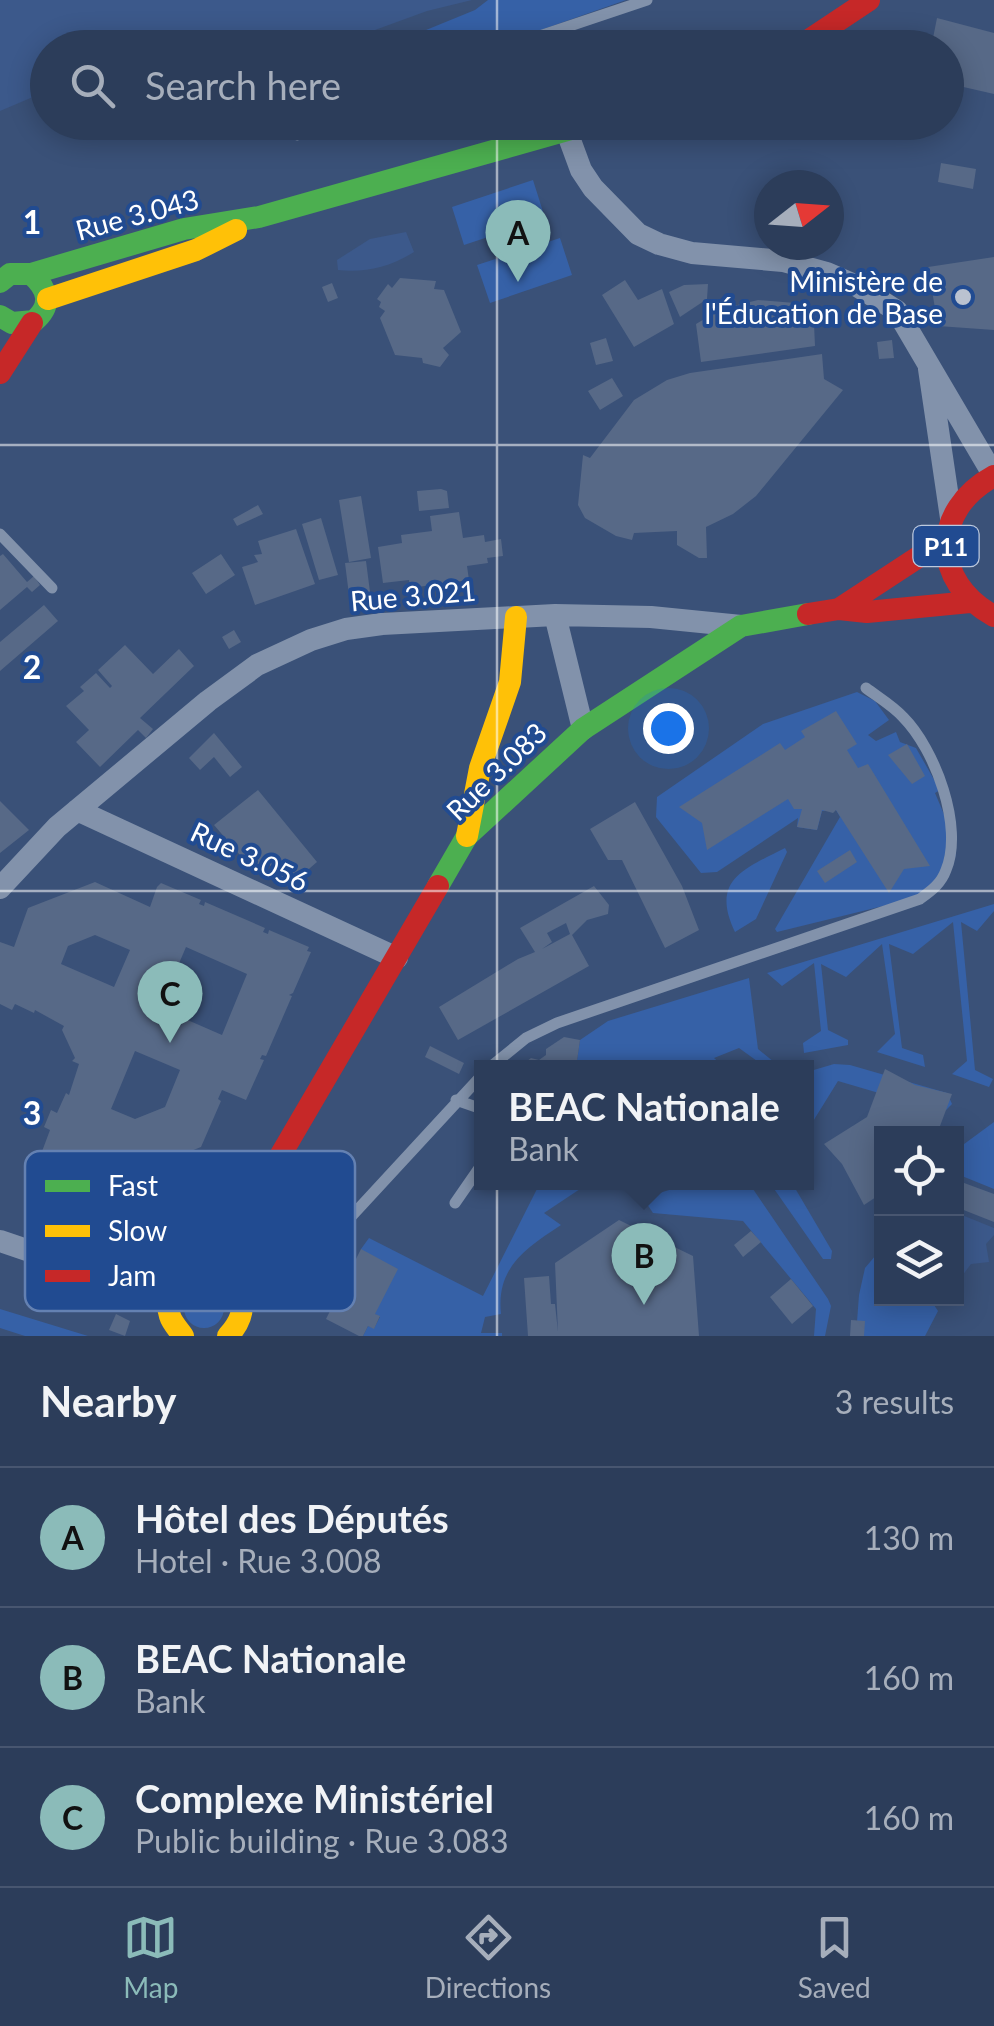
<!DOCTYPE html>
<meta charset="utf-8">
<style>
body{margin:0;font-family:Lato,sans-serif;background:#344460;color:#f1f3f6}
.controls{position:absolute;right:30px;bottom:30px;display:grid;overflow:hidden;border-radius:0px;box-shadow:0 5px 25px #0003}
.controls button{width:90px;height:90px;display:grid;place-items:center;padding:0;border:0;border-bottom:2px solid #485670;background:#2c3d5a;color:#f1f3f6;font:50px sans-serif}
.compass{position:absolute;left:754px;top:170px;width:90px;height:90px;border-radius:50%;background:#2c3d5a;box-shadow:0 5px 25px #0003;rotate:73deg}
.you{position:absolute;left:668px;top:728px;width:35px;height:35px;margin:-25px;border:8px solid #fff;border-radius:50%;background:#1a73e8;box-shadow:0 0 0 15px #1a73e833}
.badge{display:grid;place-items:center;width:65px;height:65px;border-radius:50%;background:#8bbbb9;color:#111;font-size:32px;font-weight:700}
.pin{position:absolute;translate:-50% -82px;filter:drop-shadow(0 2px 5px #0008)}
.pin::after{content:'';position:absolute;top:52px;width:35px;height:30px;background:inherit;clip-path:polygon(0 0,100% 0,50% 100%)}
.popup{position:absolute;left:474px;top:1060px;width:340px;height:130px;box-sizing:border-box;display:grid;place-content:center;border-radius:0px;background:#2c3d5a;filter:drop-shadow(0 2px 8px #0005);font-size:32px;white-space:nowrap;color:#a6aebb}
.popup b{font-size:38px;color:#f1f3f6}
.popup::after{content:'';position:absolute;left:50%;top:100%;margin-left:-20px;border:20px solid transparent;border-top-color:#2c3d5a}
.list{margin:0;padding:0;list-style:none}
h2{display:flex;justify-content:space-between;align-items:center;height:130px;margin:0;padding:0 40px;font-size:42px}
h2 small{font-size:32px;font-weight:400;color:#a6aebb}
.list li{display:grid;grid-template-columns:65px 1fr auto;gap:30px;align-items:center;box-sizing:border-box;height:140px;padding:0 40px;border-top:2px solid #485670}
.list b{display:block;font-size:38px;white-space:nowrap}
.list p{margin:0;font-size:32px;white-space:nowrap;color:#a6aebb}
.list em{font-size:32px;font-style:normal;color:#a6aebb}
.icon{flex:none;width:55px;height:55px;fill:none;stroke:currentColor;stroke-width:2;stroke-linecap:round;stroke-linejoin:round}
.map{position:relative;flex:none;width:994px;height:1336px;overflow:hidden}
.search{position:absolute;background:#2c3d5a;box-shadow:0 5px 25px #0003;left:30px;right:30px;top:30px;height:110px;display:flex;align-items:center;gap:25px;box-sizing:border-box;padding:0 35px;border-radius:55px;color:#a6aebb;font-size:38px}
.sheet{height:550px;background:#2c3d5a}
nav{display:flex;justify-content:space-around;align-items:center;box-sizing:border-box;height:140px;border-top:2px solid #485670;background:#2c3d5a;font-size:28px;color:#a6aebb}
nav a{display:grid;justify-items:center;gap:5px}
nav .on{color:#8bbbb9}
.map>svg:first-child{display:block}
.green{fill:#3661a7}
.water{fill:#3c598b}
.building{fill:#576987;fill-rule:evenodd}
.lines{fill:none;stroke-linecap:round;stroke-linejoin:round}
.lane{stroke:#8292ab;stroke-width:11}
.street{stroke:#8292ab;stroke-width:22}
.fast{stroke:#4caf50;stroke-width:22}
.slow{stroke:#ffc107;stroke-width:22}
.jam{stroke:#c62828;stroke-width:22}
.grid{fill:none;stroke:#fff;stroke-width:2.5;stroke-opacity:0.55}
.poi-dot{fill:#bac2d0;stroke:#214b91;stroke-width:4}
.labels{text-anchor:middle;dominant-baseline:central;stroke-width:8;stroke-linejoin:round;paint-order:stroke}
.shield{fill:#214b91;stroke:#bcc9de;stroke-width:2.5}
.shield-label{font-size:25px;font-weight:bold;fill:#fff}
.street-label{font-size:28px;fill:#fff;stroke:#214b91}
.poi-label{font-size:28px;fill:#fff;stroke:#214b91;text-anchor:end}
.key{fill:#214b91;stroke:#6481b2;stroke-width:2.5}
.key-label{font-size:28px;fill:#fff}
.grid-label{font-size:32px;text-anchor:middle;font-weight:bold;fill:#fff;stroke:#214b91;stroke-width:8;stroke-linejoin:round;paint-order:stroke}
</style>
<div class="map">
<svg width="994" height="1336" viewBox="0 0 994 1336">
<rect width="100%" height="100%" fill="#3a5178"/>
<path class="green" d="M488,0H626L492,47L382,48L475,10Z
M533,180L545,218L464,245L452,207Z
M560,238L572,275L490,303L477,265Z
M857,692L875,701L889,720L868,735L876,741L896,732L900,742L916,748L940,790L935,793L952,833L956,855L948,872L932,894L777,932L775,929L840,817L836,810L822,811L817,830L797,827L798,818L717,872L701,873L656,817L657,797L763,724Z
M785,848L787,852L756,919L735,932C710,880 744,869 785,848Z
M994,904V911L977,931L961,922L975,1070L993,1079L989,1087L952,1074L967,1061L953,922L913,954L889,944L902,1048L923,1055L925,1067L877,1052L895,1034L882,944L846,977L821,964L828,1030L848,1040V1045L804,1053L803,1043L821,1031L814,963L782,986L767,973Z
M749,978L758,1049L774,1062L757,1061L739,1048L714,1058L724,1067H576L580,1040L608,1021Z
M834,1064L850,1065L947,1093L952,1104L946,1110L940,1111L838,1081L807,1131V1072Z
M994,1122V1189L957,1174L956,1150Z
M745,1182L753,1189L828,1299L831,1306L825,1336H814L816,1309L743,1221L653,1213L643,1198L692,1183Z
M540,1183H589L544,1213L561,1225C526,1248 496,1267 501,1314L485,1317L481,1333H502V1336H363L368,1326L374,1328L380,1317L375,1314L361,1249L369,1238L483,1296Z
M770,1183H792L832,1251L831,1259H823Z
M881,1249L882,1298L930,1299L938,1311L925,1336H864L857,1322L859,1295L865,1268Z
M184 1308a20 20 0 1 1 40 0a20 20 0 1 1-40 0Z
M0,1309L88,1336H25L0,1328Z"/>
<path class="water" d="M0,0H472L427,11L353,38L307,47L48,48L47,91L0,111Z
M406,232L414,252C389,268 363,273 338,270L337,260L370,239Z
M957,1213L994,1228V1235L986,1244L989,1262L971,1264L959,1280Z"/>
<path class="building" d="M937,18L994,33V94L946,83V48H931Z
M941,163L976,169L973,189L938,182Z
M994,257V330L938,326L928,267Z
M400,278L436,281L434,289L444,290L461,332L443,348L449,355L440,367L423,363L422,358L395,355L380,318L385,311L379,307L381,302L377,299L388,284L392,288Z
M625,280L638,300L662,289L674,324L634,347L602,295Z
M332,283L338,298L328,302L322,287Z
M708,284L707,299L680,317L669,292L684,285Z
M758,300L795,303L822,311L814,324L815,346L701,362L696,324L721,309Z
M606,338L613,361L596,365L590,343Z
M892,340L894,358L879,359L877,342Z
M822,354L824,379L843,390L756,496L733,514L706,527L707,558H699L677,545V531L634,533L632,540L616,536L585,518L578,505L583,455L590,458L634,400L667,380L690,373Z
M612,378L623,396L600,410L588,391Z
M441,489L447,491L449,508L419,511L417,491Z
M361,496L371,558L349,562L339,500Z
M258,505L263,514L237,526L233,519Z
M459,512L463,538L484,535L485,542L501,539L503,556L487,558L488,563L467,566L469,580L410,588L409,580L383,583L378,547L402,543L401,535L432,531L430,516Z
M321,518L338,575L319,580L302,524Z
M296,529L315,584L255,605L242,567L258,562L254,555L262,554L258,541Z
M3,554L27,582L34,576L40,585L32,592L27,587L0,610V556Z
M221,554L235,575L206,594L192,573Z
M366,561L370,592L349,595L345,563Z
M44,605L58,621L0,671V642Z
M234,630L241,642L229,649L222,637Z
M125,645L153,674L179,649L194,666L140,718L153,729L146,738L138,730L100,767L76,742L89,730L66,706L84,691L80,687L96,673L110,688L112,686L98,670Z
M836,711L857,744L847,750L858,768L868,764L930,866L904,869L889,893L836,810L833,813L822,810L817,830L797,827L802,809H794L788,799L707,850L702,823L679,807L780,743L785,750L805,737L801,731Z
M214,733L242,767L230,777L214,757L200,770L189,758Z
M907,744L925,776L912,784L888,755Z
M258,790L317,862L288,887L265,859L252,869L214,825Z
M0,801L29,830L0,853Z
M635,802L682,886L699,930L665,948L622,860H608L590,829Z
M850,850L857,862L825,883L817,871Z
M95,882L150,907L157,887L161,883L201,900L199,904L204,906L205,902L265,928L263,932L268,934L269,930L309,947L307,951L311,952L293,993L289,995L292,996L266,1056L262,1055L260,1059L264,1060L246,1100L222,1090L218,1099L221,1101L201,1147L133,1174L94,1158L72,1210L67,1211L25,1197L50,1130L44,1127L51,1110L57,1113L66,1093L69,1095L79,1064L72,1061L75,1058L62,1030L64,1026L35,1010L34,1013L15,1004L12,1010L0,1004V942L14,947L28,908ZM95,935L130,950L114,987L61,964L68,946ZM186,947L247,974L222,1035L160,1008ZM135,1051L180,1070L165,1107L135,1119L111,1109Z
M594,886L609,905L608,914L587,920L572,935L589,966L458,1040L439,1007L518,959L535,952L520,928ZM566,923L570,934L542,949L552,942L547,933Z
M564,1037L580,1040L576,1068H518L531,1058L539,1060L546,1055V1049Z
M430,1046L464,1063L459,1074L425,1057Z
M885,1069L915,1085L952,1094L937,1134H882V1193L864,1205L842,1164L824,1144L867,1117Z
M956,1180L994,1194V1222L956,1207Z
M619,1220L693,1256L699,1336H528L524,1278L549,1276L551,1304H555L558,1332L555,1263Z
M751,1231L761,1242L743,1257L734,1245Z
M361,1249L398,1269L375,1314L380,1316L374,1329L368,1326L363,1336H359L326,1319Z
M791,1279L813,1306L792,1324L770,1297Z
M116,1314L130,1321L125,1336L109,1330Z
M851,1320L865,1321L864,1336H850Z"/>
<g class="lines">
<path class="lane" d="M504,48L647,0
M297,135L307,122
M0,534L52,588
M489,1068L526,1038L557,1023L920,899C931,891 941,884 946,870C964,827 935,749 903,717C893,706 878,697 866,688
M456,1100L482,1109
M455,1203L482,1164
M244,1292L298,1259L349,1219L482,1075"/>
<path class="street" d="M567,132L581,170L593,188L638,234L659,244L692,253L783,261L827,273L857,286L897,311L994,476
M929,369L951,518
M555,615L583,729
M77,810L397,958
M0,888L57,827L208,701L257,665L311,640L346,629L382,624L555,615L651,617L741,626
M0,1241L168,1298"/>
<path class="fast" d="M31,274L184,229L259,217L596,122
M0,282L10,274H31C48,289 53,305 34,321L12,323L0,316
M438,886L467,836L583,729L741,626L808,614"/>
<path class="slow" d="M48,299L196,250L236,230
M467,836L480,768L510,682L516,617
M183,1336C179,1330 172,1323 170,1316C157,1276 220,1249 239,1293C246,1310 240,1323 228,1336"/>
<path class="jam" d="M797,48L869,0
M0,373L32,323
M994,476C931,510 931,582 994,616
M839,609L946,539
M808,614L839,609L867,612L970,602
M192,1270L254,1195
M233,1281L266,1180L438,886"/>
</g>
<path class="grid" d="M497,0V48M497,122V1336M0,445H994M0,891H994"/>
<circle class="poi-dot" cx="963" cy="297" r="10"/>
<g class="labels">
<rect class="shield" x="913.5" y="526" width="65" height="40" rx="8"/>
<g class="shield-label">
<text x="946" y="546">P11</text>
</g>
<g class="street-label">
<text transform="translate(137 214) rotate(-15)">Rue 3.043</text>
<text transform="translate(413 595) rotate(-5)">Rue 3.021</text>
<text transform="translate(496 771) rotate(-44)">Rue 3.083</text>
<text transform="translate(250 856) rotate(25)">Rue 3.056</text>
</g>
<g class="poi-label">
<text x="943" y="281">Ministère de<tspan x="943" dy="32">l'Éducation de Base</tspan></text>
</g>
</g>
<rect x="25" y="1151" width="330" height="160" rx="15" class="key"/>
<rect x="45" y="1180" width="45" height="12" fill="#4caf50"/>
<rect x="45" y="1225" width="45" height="12" fill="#ffc107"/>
<rect x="45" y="1270" width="45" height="12" fill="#c62828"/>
<g class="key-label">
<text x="108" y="1196">Fast</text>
<text x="108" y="1241">Slow</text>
<text x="108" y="1286">Jam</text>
</g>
<g class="grid-label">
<text x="32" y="234">1</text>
<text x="32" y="679">2</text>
<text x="32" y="1125">3</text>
</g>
</svg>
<div class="controls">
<button><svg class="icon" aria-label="locate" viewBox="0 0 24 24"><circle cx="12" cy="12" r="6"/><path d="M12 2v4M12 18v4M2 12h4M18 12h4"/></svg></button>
<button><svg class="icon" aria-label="layers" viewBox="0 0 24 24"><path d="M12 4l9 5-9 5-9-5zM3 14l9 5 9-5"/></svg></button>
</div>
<svg class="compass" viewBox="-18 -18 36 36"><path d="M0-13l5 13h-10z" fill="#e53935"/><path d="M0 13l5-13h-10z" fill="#a6aebb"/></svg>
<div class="you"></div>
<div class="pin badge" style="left:518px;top:282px">A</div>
<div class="pin badge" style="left:644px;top:1305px">B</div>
<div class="popup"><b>BEAC Nationale</b>Bank</div>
<div class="pin badge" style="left:170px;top:1043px">C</div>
<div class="search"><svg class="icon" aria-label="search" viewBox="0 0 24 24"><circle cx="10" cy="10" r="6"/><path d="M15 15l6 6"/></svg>Search here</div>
</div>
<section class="sheet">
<h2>Nearby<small>3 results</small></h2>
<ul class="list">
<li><span class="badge">A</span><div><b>Hôtel des Députés</b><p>Hotel · Rue 3.008</p></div><em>130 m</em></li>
<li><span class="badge">B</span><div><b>BEAC Nationale</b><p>Bank</p></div><em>160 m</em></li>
<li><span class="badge">C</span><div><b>Complexe Ministériel</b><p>Public building · Rue 3.083</p></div><em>160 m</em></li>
</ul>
</section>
<nav>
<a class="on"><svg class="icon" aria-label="map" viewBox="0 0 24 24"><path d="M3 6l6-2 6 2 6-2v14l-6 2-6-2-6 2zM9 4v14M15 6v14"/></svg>Map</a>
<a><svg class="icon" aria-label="directions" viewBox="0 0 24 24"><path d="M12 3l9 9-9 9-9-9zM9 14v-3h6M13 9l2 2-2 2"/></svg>Directions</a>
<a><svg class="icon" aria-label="saved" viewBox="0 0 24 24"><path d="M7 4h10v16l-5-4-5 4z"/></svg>Saved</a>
</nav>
